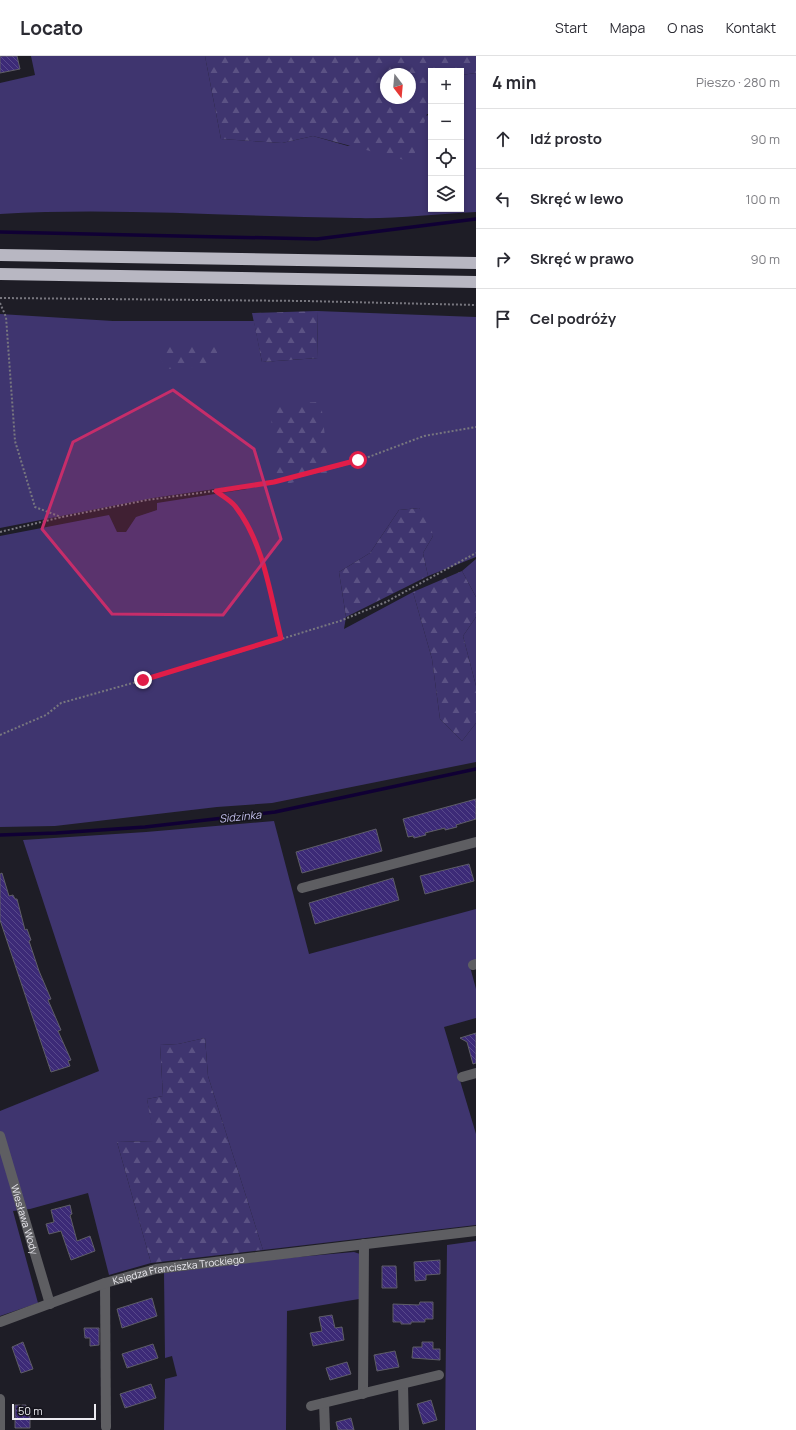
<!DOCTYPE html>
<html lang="pl">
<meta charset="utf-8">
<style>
body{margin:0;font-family:Manrope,sans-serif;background:#f7f7f7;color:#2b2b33}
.controls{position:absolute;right:12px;top:12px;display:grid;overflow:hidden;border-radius:0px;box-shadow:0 2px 6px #0003}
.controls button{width:36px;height:36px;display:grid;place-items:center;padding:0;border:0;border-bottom:1px solid #e1e1e2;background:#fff;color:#2b2b33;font:20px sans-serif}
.compass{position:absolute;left:380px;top:12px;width:36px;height:36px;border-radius:50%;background:#fff;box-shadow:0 2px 6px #0003;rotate:164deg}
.scale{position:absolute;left:12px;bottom:10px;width:84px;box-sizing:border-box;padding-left:4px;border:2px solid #ecebf1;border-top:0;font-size:11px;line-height:14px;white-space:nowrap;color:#ecebf1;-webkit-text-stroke:3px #15141c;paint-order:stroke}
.stop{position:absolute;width:12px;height:12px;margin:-9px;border:3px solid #e11d48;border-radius:50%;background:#fff}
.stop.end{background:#e11d48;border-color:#fff;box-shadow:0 1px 4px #0008}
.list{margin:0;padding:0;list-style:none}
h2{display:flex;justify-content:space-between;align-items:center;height:52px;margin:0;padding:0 16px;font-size:17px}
h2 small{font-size:13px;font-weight:400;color:#7c7c81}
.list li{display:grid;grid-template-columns:26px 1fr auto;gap:12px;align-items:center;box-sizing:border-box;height:60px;padding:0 16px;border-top:1px solid #e1e1e2}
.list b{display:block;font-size:15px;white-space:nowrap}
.list em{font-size:13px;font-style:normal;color:#7c7c81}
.icon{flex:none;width:22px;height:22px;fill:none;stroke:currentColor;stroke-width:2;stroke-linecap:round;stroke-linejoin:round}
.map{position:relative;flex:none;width:476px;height:1374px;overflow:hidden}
header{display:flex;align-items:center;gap:24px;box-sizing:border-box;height:56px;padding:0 20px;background:#fff;border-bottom:1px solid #e1e1e2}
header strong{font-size:19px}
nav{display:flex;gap:22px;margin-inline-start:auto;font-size:14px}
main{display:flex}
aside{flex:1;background:#fff}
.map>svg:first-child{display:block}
.green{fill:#3f356f}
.forest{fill:url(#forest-firs);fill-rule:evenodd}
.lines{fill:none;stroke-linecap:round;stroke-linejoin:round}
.stream{stroke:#100034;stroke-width:3.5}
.building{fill:url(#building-back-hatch);stroke:#5e5d67}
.path{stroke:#78777f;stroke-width:2;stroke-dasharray:2 2;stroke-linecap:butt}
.minor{stroke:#5e5e62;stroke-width:10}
.highway{stroke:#b8b7c2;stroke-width:12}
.route{stroke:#e11d48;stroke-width:5}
.marked{fill:#c62d6a;fill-opacity:0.2;stroke:#c62d6a;stroke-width:3;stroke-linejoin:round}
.labels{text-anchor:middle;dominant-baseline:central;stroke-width:3;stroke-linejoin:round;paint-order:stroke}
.street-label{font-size:10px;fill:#ecebf1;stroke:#15141c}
.water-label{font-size:11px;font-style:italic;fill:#c6c2ef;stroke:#15141c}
</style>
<header>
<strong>Locato</strong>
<nav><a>Start</a><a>Mapa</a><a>O nas</a><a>Kontakt</a></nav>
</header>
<main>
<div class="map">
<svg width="476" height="1374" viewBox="0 0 476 1374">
<defs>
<pattern id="forest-firs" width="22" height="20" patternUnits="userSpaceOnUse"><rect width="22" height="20" fill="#3f356f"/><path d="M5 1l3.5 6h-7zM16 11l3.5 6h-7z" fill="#5b5284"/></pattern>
<pattern id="building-back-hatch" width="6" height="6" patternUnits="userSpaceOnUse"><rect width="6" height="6" fill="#3c2a77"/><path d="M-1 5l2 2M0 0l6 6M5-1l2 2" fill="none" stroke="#58498b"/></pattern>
</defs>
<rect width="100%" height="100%" fill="#1e1d26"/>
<path class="green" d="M31,0H205L221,83L282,87L313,80L348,90L431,58V153H461V19L476,17V156C436,158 395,163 355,162C237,161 118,151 0,158V27L35,19Z
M317,255L476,261V501L428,520L423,497L433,480L419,452L399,454L370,497L339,516L346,561L344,573L413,536L432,603L440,663L462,685L476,667V706L272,747L217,751L55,770L0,771V480L109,459L117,476H126L136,461L157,454V447L247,433L236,430L153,442L0,472V258L113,265H254L262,306L318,302Z
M476,503V541L462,515Z
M476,561V630L463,580Z
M274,765L309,898L476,853V905L469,907L476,933V962L444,971L476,1078V1169L263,1194L208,1020L205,982L178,988L160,989L163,1040L147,1043L155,1085L117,1086L151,1207L109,1219L88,1137L30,1153L13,1155L38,1247L0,1260V1055L99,1015L23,784L146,776Z
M476,1185V1374H445L447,1189Z
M354,1196L360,1198L359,1243L287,1255L286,1374H164L165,1323L177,1320L172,1300L165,1302L164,1217L286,1202Z"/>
<path class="forest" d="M205,0H476V17L461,19V15H431V58H427L412,106L313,80L282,87L221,83ZM386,18H410V42H386Z
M317,255L318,302L262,306L252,257Z
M215,287L220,309L167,313L160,302L170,289Z
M321,346L329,416L277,431L270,348Z
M419,452L430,466L433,480L423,497L428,520L346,561L339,516L370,497L399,454Z
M462,515L476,541V561L463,580L476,630V667L462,685L440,663L432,603L413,536Z
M205,982L208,1020L263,1194L151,1207L117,1086L154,1085L147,1043L163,1040L160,989L178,988Z"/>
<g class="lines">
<path class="stream" d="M0,176L317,183L476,163
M0,779L56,777L145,771L275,756L476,713"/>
</g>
<path class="building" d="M0,0H17L20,13L0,17Z
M476,743V763L456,769L457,771L445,774V772L425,777L426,779L414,782L413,780L408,781L403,763Z
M376,773L382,795L302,817L296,796Z
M469,808L474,825L425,838L420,820Z
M2,817L9,840L13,839L15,843H17L25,874L27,873L31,884L29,885L39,915L51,943L48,944L61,974L58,975L71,1004L68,1005L70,1010L51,1016L0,864V818Z
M393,822L399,844L315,868L309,847Z
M476,977V1007L473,1008L467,986L460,982Z
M70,1149L72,1158L70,1159L77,1185L90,1180L95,1195L71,1204L61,1175L49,1178L46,1168L54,1166L51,1154Z
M440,1204V1218L426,1219V1224L415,1225L414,1206Z
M382,1210H396L397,1232H382Z
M152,1242L157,1260L122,1272L117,1253Z
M420,1246H433V1263H425V1266H411V1268H401V1266H393V1248L419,1249Z
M332,1259L335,1272L342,1271L344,1284L313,1290L310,1277L322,1275L319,1261Z
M84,1272H99V1289L90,1290V1282H85Z
M23,1286L33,1313L21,1317L12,1291Z
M422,1286H433V1293H440V1304L412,1302L413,1291H422Z
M153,1288L158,1302L127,1312L122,1298Z
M395,1295L399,1311L377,1315L374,1299Z
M347,1306L351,1318L330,1324L326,1312Z
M151,1328L156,1342L125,1352L120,1338Z
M431,1344L437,1364L423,1368L417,1348Z
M15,1349H26V1355H30V1372H15Z
M351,1362L354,1374H338L336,1366Z"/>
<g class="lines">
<path class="path" d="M0,242L305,245L476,249
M0,247L6,261L15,385L35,451L61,461
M216,435C222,440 230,444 235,450C264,487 270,538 281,582
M0,476L62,461L147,444L274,427L358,405L424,380L476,371
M0,679L46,659L61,647L183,613L340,565L386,546L476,497"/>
<g class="minor">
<path d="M302,832L476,786"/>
<path d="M473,909L476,908"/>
<path d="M462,1021L476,1017"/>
<path id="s1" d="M0,1080L50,1248"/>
<path d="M105,1227L106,1371"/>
<path id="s2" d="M0,1266L105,1227L156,1213L476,1175"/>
<path d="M403,1328L404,1374"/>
<path d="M363,1338L364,1188"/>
<path d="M0,1343V1374"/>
<path d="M324,1347L325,1374"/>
<path d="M311,1350L439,1319"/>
</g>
<path class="highway" d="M0,199L476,207
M0,218L476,226"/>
</g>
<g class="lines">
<path class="route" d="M143,624L281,582C270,538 264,487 235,450C230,444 222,440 216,435L274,426L358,404"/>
</g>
<path class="marked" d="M173,334L254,393L281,483L223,559L112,558L42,473L73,386Z"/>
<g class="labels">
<g class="street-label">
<text stroke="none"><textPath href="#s1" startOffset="87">Wiesława Wody</textPath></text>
<text stroke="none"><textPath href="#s2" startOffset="187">Księdza Franciszka Trockiego</textPath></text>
</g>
<g class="water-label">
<text transform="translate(240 760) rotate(-6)">Sidzinka</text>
</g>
</g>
</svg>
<div class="controls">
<button>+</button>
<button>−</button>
<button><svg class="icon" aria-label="locate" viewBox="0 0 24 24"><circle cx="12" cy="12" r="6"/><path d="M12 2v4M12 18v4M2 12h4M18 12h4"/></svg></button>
<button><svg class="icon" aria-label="layers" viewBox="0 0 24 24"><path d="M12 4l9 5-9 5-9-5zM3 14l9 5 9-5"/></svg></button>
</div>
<svg class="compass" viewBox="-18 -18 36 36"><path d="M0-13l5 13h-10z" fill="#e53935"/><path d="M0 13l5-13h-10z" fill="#7c7c81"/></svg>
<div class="scale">50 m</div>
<div class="stop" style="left:358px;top:404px"></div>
<div class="stop end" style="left:143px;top:624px"></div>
</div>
<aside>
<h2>4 min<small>Pieszo · 280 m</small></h2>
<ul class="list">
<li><svg class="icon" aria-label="ahead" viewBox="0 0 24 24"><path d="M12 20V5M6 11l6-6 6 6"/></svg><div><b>Idź prosto</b></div><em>90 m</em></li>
<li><svg class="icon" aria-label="left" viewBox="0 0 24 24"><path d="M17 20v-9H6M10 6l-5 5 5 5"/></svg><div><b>Skręć w lewo</b></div><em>100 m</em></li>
<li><svg class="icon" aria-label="right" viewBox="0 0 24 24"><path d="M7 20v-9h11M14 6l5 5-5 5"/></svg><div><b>Skręć w prawo</b></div><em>90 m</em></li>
<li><svg class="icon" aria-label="arrive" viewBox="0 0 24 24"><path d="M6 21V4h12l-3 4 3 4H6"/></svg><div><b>Cel podróży</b></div></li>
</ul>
</aside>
</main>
